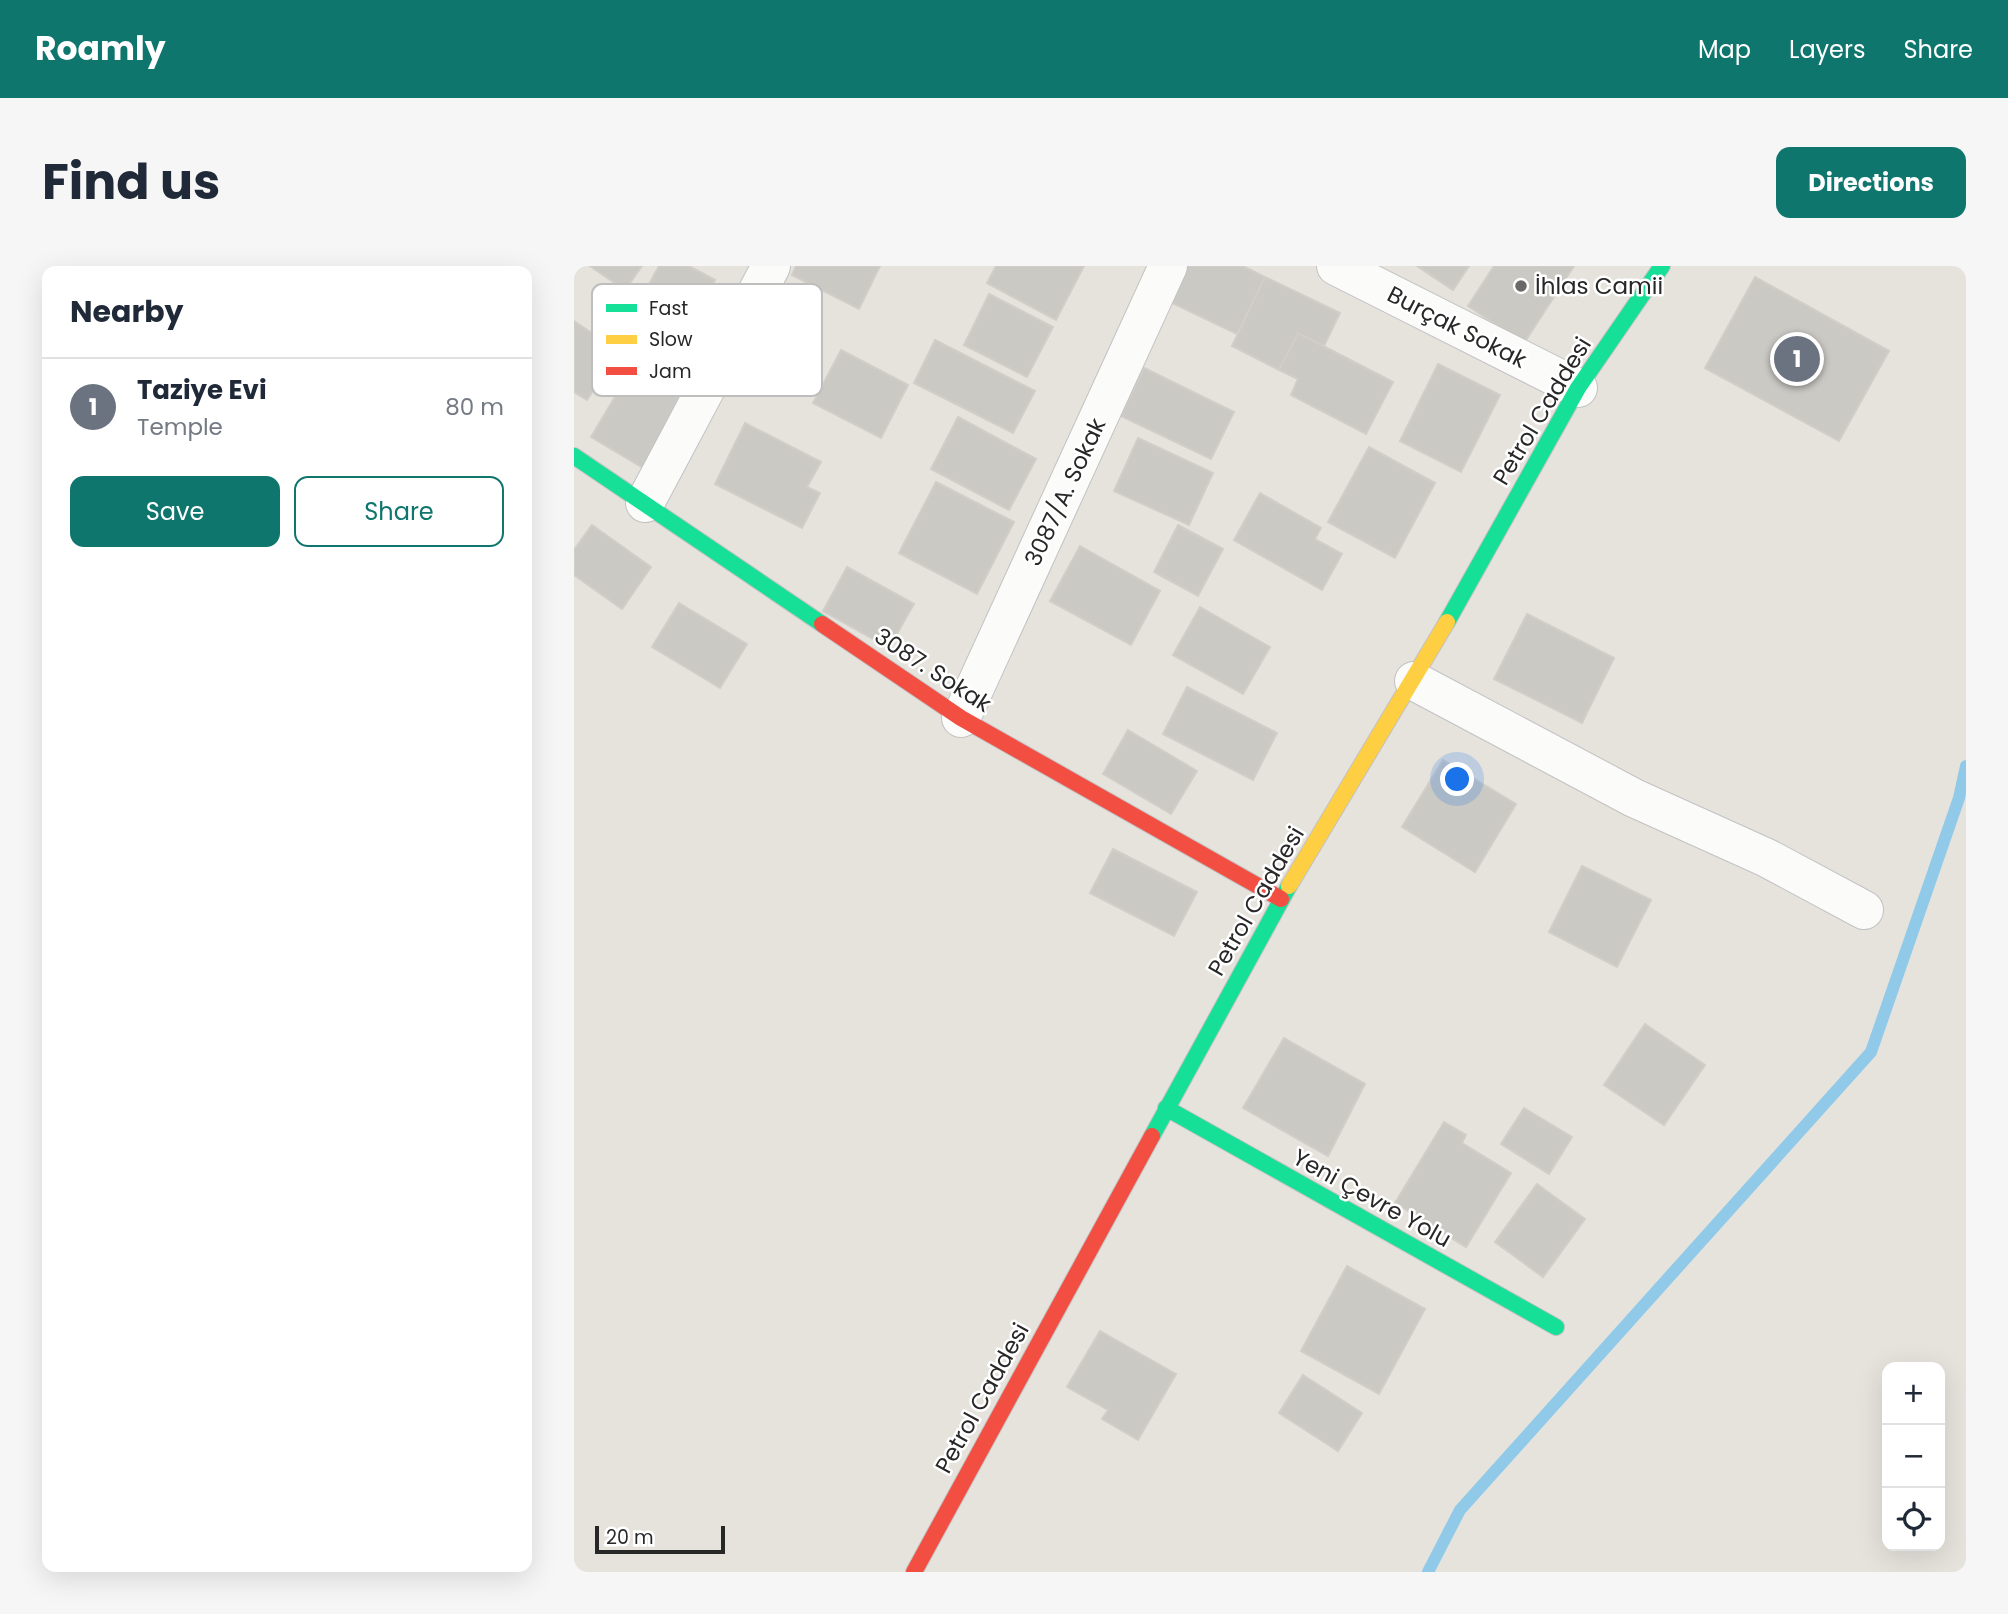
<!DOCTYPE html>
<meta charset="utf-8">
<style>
body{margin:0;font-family:Poppins,sans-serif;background:#f6f6f7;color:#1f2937}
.controls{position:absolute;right:21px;bottom:21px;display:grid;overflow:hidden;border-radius:14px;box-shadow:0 7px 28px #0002}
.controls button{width:63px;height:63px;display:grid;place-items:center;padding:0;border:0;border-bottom:2px solid #e0e1e3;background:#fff;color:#1f2937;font:35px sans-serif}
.scale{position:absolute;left:21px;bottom:18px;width:130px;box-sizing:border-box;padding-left:7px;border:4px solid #272727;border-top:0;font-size:19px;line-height:24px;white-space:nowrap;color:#272727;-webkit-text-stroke:5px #fff;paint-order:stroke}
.you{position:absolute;left:884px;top:514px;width:24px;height:24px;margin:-18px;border:5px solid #fff;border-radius:50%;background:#1a73e8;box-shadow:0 0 0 10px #1a73e833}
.badge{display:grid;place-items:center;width:46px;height:46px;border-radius:50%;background:#0f766e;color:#fff;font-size:23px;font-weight:700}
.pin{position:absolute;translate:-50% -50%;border:4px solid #fff;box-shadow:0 2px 7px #0006}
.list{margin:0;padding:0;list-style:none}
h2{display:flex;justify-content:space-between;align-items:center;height:91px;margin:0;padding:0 28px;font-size:30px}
h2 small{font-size:23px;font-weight:400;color:#747a83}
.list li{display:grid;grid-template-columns:46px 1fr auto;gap:21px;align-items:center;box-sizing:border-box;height:98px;padding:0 28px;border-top:2px solid #e0e1e3}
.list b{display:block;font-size:26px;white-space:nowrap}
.list p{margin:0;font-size:23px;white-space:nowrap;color:#747a83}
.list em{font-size:23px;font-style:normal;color:#747a83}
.actions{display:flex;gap:14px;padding:21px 28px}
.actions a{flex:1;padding:16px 0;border:2px solid #0f766e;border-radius:14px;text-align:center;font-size:24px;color:#0f766e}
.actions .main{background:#0f766e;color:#fff}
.icon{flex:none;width:38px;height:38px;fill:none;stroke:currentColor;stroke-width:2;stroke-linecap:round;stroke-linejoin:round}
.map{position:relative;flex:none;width:1392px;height:1306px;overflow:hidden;border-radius:14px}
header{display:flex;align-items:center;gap:42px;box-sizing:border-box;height:98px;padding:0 35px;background:#0f766e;color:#fff}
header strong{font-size:33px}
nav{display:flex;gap:38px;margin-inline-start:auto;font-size:24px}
.intro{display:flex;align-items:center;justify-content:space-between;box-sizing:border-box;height:168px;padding:0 42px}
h1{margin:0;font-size:49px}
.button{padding:18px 32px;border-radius:14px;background:#0f766e;color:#fff;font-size:24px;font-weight:700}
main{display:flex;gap:42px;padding:0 42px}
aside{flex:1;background:#fff;border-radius:14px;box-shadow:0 7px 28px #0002}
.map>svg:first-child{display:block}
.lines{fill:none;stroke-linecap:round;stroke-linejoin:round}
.stream{stroke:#90cae8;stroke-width:12}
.building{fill:#cbc9c4;stroke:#d1cec9;stroke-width:2}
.street-casing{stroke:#c3c2c3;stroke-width:40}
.fast-casing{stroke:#c3c2c3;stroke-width:18}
.slow-casing{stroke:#c3c2c3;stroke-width:18}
.jam-casing{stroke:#c3c2c3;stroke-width:18}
.street{stroke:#fbfbfa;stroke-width:38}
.fast{stroke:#16e098;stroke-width:16}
.slow{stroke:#ffcf43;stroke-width:16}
.jam{stroke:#f24e42;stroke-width:16}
.poi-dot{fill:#6a6967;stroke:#fff;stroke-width:2.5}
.labels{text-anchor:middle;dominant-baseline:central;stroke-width:5;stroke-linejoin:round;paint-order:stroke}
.poi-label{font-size:23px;fill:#272727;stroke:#fff;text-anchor:start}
.street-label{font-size:23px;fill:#272727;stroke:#fff}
.key{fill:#fff;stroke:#bebebe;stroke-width:2}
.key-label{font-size:19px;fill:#272727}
</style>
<header>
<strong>Roamly</strong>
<nav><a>Map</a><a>Layers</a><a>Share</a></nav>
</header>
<div class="intro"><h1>Find us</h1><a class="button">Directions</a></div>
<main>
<aside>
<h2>Nearby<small></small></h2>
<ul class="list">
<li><span class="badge" style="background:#6b7280">1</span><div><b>Taziye Evi</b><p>Temple</p></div><em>80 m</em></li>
</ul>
<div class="actions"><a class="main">Save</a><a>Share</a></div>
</aside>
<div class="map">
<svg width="1392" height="1306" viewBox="0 0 1392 1306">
<rect width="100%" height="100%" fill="#e6e3dd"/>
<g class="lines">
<path class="stream" d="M854,1306L886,1244L1297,786L1385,532L1392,500"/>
</g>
<path class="building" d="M16,0H68L51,24Z
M85,0H115L141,14L110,69L62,42Z
M222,0H306L285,43L218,9Z
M422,0H510L482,54L413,17Z
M610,0H669L691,11L663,68L594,35Z
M843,0H895L879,24Z
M920,0H1000L950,77L894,40Z
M691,11L766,47L750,80L724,67L705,104L658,80Z
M1181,11L1315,85L1265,175L1131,102Z
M415,28L479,61L453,111L390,79Z
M0,55L45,85L13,134L0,126Z
M724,67L819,116L792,168L717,129L724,113L705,104Z
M361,74L461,125L439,167L340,117Z
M267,84L334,119L307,172L239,137Z
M864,98L926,129L887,206L826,175Z
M570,102L660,146L637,193L547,150Z
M57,104L114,138L74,205L17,171Z
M384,151L462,193L435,244L357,203Z
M171,157L247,196L233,221L246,227L228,262L141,218Z
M564,172L639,207L615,259L540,225Z
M795,181L861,217L821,292L754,256Z
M362,216L440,256L403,328L325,287Z
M686,227L747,262L741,273L768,288L748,324L660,274Z
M18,259L77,301L48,343L0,309V284Z
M604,259L649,283L624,330L580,306Z
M506,280L586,325L557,379L476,335Z
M273,301L340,338L315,382L249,345Z
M105,337L173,378L146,422L78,381Z
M626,341L696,381L669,428L599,389Z
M953,348L1040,392L1008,457L920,413Z
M613,421L703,467L679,514L589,468Z
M554,464L623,505L597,548L529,508Z
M869,494L942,538L901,606L828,561Z
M539,583L623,626L600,670L516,627Z
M1008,600L1077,634L1043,701L975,666Z
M1071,758L1131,799L1090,859L1030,819Z
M710,772L791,818L754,890L669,842Z
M950,842L998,871L975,908L927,878Z
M870,856L892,869L888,877L937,907L892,981L821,937Z
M963,918L1011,953L969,1011L921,976Z
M773,1000L851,1043L805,1128L727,1085Z
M526,1065L602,1108L564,1174L528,1153L534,1144L493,1121Z
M729,1109L788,1147L764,1185L705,1147Z"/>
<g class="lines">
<g class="street-casing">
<path id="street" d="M762,0L1004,122
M71,237L197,0
M840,415L1060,532L1193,592L1290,644
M387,452L594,0"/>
</g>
<g class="fast-casing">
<path id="fast" d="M0,190L248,358
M873,356L1004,122L1088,0
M592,842L982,1061
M578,870L715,620"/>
</g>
<g class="slow-casing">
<path id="slow" d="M715,620L873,356"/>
</g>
<g class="jam-casing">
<path id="jam" d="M248,358L387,452L707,633
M340,1306L578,870"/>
</g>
<use href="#street" class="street"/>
<use href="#fast" class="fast"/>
<use href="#slow" class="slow"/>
<use href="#jam" class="jam"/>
</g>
<circle class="poi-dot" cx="947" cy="20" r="7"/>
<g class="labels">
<g class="poi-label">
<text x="961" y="20">İhlas Camii</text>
</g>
<g class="street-label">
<text transform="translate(883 61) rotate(27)">Burçak Sokak</text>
<text transform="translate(968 145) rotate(-59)">Petrol Caddesi</text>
<text transform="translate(491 226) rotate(-65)">3087/A. Sokak</text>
<text transform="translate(359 404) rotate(33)">3087. Sokak</text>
<text transform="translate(682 635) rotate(-60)">Petrol Caddesi</text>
<text transform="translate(798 932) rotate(29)">Yeni Çevre Yolu</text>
<text transform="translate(408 1132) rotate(-61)">Petrol Caddesi</text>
</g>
</g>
<rect x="18" y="18" width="230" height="112" rx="10" class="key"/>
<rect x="32" y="38" width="31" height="8" fill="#16e098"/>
<rect x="32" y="69" width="31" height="9" fill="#ffcf43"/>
<rect x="32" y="101" width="31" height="8" fill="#f24e42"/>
<g class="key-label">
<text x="75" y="49">Fast</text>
<text x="75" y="80">Slow</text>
<text x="75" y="112">Jam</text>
</g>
</svg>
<div class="controls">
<button>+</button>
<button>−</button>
<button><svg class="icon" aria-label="locate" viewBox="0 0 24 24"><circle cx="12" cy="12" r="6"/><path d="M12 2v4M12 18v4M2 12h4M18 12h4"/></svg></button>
</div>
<div class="scale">20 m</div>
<div class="you"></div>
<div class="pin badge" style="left:1223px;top:93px;background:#6b7280">1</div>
</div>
</main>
